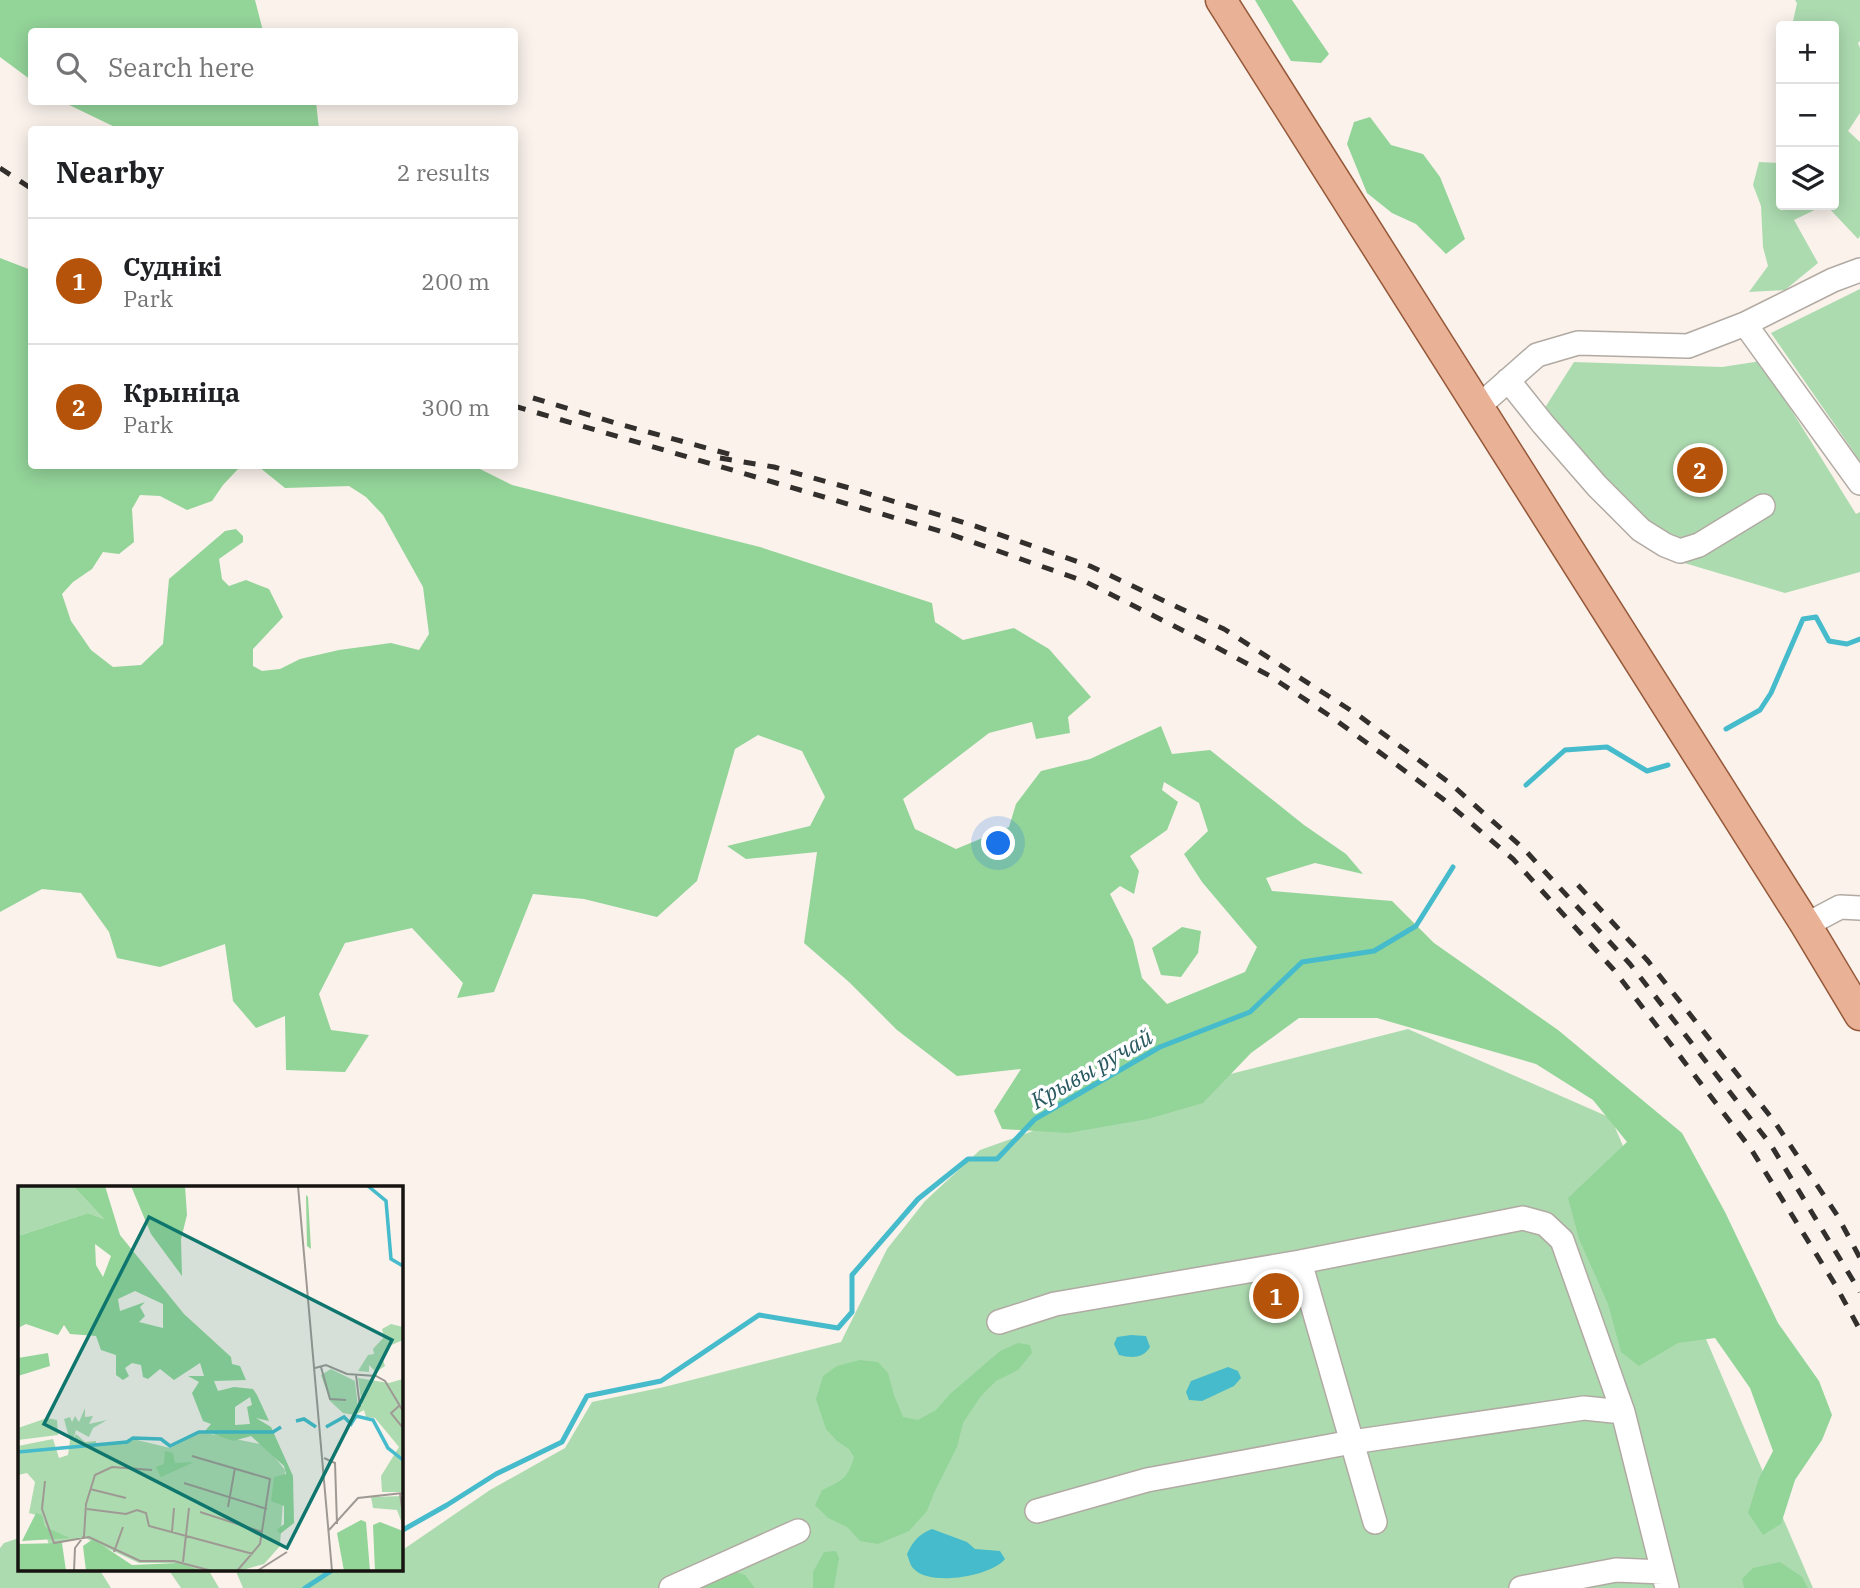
<!DOCTYPE html>
<meta charset="utf-8">
<style>
body{margin:0;font-family:"IBM Plex Serif",serif;background:#f2f2f2;color:#202124}
.controls{position:absolute;right:21px;top:21px;display:grid;overflow:hidden;border-radius:7px;box-shadow:0 4px 18px #0003}
.controls button{width:63px;height:63px;display:grid;place-items:center;padding:0;border:0;border-bottom:2px solid #e0e0e0;background:#fff;color:#202124;font:35px sans-serif}
.you{position:absolute;left:999px;top:844px;width:24px;height:24px;margin:-18px;border:5px solid #fff;border-radius:50%;background:#1a73e8;box-shadow:0 0 0 10px #1a73e833}
.badge{display:grid;place-items:center;width:46px;height:46px;border-radius:50%;background:#b45309;color:#fff;font-size:23px;font-weight:700}
.pin{position:absolute;translate:-50% -50%;border:4px solid #fff;box-shadow:0 2px 7px #0006}
.list{margin:0;padding:0;list-style:none}
h2{display:flex;justify-content:space-between;align-items:center;height:91px;margin:0;padding:0 28px;font-size:30px}
h2 small{font-size:23px;font-weight:400;color:#757577}
.list li{display:grid;grid-template-columns:46px 1fr auto;gap:21px;align-items:center;box-sizing:border-box;height:126px;padding:0 28px;border-top:2px solid #e0e0e0}
.list b{display:block;font-size:26px;white-space:nowrap}
.list p{margin:0;font-size:23px;white-space:nowrap;color:#757577}
.list em{font-size:23px;font-style:normal;color:#757577}
.icon{flex:none;width:38px;height:38px;fill:none;stroke:currentColor;stroke-width:2;stroke-linecap:round;stroke-linejoin:round}
.map{position:relative;flex:none;width:1860px;height:1588px;overflow:hidden}
.search{position:absolute;background:#fff;box-shadow:0 4px 18px #0003;left:28px;top:28px;width:490px;height:77px;display:flex;align-items:center;gap:18px;box-sizing:border-box;padding:0 24px;border-radius:7px;color:#757577;font-size:26px}
.panel{position:absolute;background:#fff;box-shadow:0 4px 18px #0003;left:28px;top:126px;width:490px;height:343px;border-radius:7px}
.map>svg:first-child{display:block}
.green{fill:#addbb0}
.forest{fill:#93d499;fill-rule:evenodd}
.water{fill:#46bbcb}
.lines{fill:none;stroke-linecap:round;stroke-linejoin:round}
.stream{stroke:#46bbcb;stroke-width:5}
.minor-casing{stroke:#b1aaa3;stroke-width:26}
.major-casing{stroke:#955839;stroke-width:33}
.minor{stroke:#fff;stroke-width:23}
.major{stroke:#e9b195;stroke-width:30}
.rail{stroke:#332f2c;stroke-width:5;stroke-dasharray:12 12;stroke-linecap:butt}
.labels{text-anchor:middle;dominant-baseline:central;stroke-width:7;stroke-linejoin:round;paint-order:stroke}
.water-label{font-size:23px;font-style:italic;fill:#295a61;stroke:#fff}
.inset-river{fill:none;stroke:#46bbcb;stroke-width:3.5}
.inset-road{fill:none;stroke:#9f9994;stroke-width:2}
.view{fill:#0f766e;fill-opacity:0.15;stroke:#0f766e;stroke-width:3.5}
.inset-edge{fill:none;stroke:#161311;stroke-width:3.5}
</style>
<div class="map">
<svg width="1860" height="1588" viewBox="0 0 1860 1588">
<rect width="100%" height="100%" fill="#faf2eb"/>
<path class="green" d="M1795,0H1860V41L1858,43L1860,48V113L1848,131L1860,142V236L1858,239L1826,205H1834V26H1792L1797,3Z
M1759,162L1781,163V205H1825L1794,220L1818,263L1785,290L1749,292L1768,266L1763,247L1761,206L1753,185Z
M1860,289V461L1771,333Z
M1761,361L1856,514L1860,512V572L1785,593L1671,559L1638,542L1532,428L1574,362L1722,367Z
M1408,1029L1611,1118L1813,1588H243L235,1569H260L264,1573L282,1571L284,1569H302L309,1572L310,1569H401V1551L490,1490L565,1448L592,1402L664,1387L841,1342L887,1249L925,1201L980,1150L1100,1107Z
M19,1538V1569H99L111,1588H0V1548L4,1543Z
M168,1569H208L219,1588H181Z"/>
<path class="forest" d="M0,0H255L263,31L32,32L31,80L0,57Z
M1255,0H1292L1329,54L1321,63L1291,61Z
M63,102H316L319,129H119Z
M1370,117L1391,145L1423,154L1440,177L1465,239L1446,254L1416,224L1392,213L1367,193L1347,144L1354,122Z
M0,258L31,270L32,466H474L512,485L760,547L932,603L935,622L963,640L1014,628L1049,649L1091,697L1068,717L1070,733L1036,739L1032,722L989,733L903,799L915,829L956,849L1009,827L1016,804L1041,771L1090,759L1161,726L1172,754L1210,750L1304,825L1346,854L1363,874L1315,863L1266,878L1272,891L1392,901L1434,943L1558,1030L1682,1133L1725,1212L1778,1323L1819,1381L1832,1415L1822,1440L1795,1480L1781,1524L1763,1535L1748,1513L1759,1478L1773,1451L1750,1388L1715,1338L1678,1343L1639,1366L1621,1352L1608,1304L1579,1239L1568,1198L1627,1142L1593,1100L1536,1064L1377,1018H1299L1251,1053L1203,1103L1148,1119L1068,1133L1002,1129L994,1111L1021,1069L957,1076L897,1030L849,982L804,943L817,852L746,859L727,846L810,826L825,797L802,751L758,735L735,749L697,881L657,917L584,899L533,894L494,992L457,998L463,983L412,928L345,943L319,994L331,1030L369,1035L345,1072L286,1070L285,1016L256,1028L233,1001L225,944L160,967L117,958L109,932L81,893L42,889L0,912ZM259,467L285,488L349,486L366,497L383,515L423,587L429,634L419,650L391,643L339,650L300,659L280,669L262,671L253,666V649L283,617L269,589L246,580L229,586L222,579L219,559L243,542V536L236,529L225,531L169,579L163,644L141,665L113,667L91,650L71,621L62,594L73,582L92,569L103,552L119,554L134,542L132,509L140,495L160,496L187,510L212,501L223,485L239,468ZM1164,782L1199,803L1208,831L1184,854L1202,882L1257,947L1245,972L1167,1004L1142,978L1133,940L1110,894L1120,886L1134,894L1139,871L1130,856L1167,830L1178,802L1162,790Z
M1182,927L1201,931L1198,953L1181,977L1161,975L1152,948Z
M1018,1343L1030,1345L1032,1353L1018,1370L996,1381L981,1396L963,1423L957,1447L934,1493L927,1511L909,1531L878,1544L860,1541L847,1527L828,1518L815,1505L822,1490C841,1481 848,1479 854,1457L849,1449L837,1441L826,1429L816,1399L823,1376L837,1366L860,1360L878,1362L888,1373L894,1395L903,1417L918,1420L936,1410L950,1394L1000,1351Z
M836,1551L839,1558L834,1588H813V1572L824,1552Z
M1780,1562L1802,1577L1808,1588H1744L1742,1579L1753,1568Z
M733,1571L745,1575L755,1588H699L701,1585Z"/>
<path class="water" d="M1131,1335L1146,1336L1150,1347C1143,1359 1131,1358 1119,1355L1114,1344L1117,1337Z
M1228,1367L1238,1371L1241,1378L1234,1386L1202,1401L1189,1400L1186,1392L1191,1381Z
M932,1529L967,1542L975,1549L1000,1551L1005,1559C992,1576 930,1587 914,1569C910,1566 909,1559 907,1554C913,1541 919,1534 932,1529Z"/>
<g class="lines">
<path class="stream" d="M1726,729L1760,710L1771,693L1803,619L1816,617L1829,641L1847,644L1860,639
M1526,785L1565,750L1607,747L1647,771L1668,765
M401,1531L447,1505L496,1474L562,1442L587,1396L661,1381L759,1315L838,1328L852,1312V1275L918,1199L968,1159H997L1035,1119L1160,1047L1250,1012L1302,962L1374,951L1416,926L1453,867
M305,1588L334,1569"/>
<g class="minor-casing">
<path id="minor" d="M1745,324L1860,483
M1508,380L1543,424L1597,486L1641,530L1665,545L1680,551L1699,545L1763,506
M1478,407L1537,355L1578,343L1688,346L1745,324L1833,280L1860,270
M1806,925L1840,907L1860,908
M1300,1262L1375,1522
M999,1322L1055,1304L1300,1262L1523,1218L1545,1224L1562,1240L1623,1412L1667,1588
M1037,1511L1147,1480L1352,1442L1584,1408L1623,1412
M671,1588L798,1531
M1521,1588L1616,1570L1663,1572"/>
</g>
<g class="major-casing">
<path id="major" d="M1221,0L1806,925L1860,1015"/>
</g>
<use href="#minor" class="minor"/>
<use href="#major" class="major"/>
<path class="rail" d="M0,168L32,189
M533,398L619,424L732,455
M514,406L950,534L1086,582L1216,647L1270,676L1333,718L1443,799L1513,859L1614,970L1751,1149L1836,1286L1860,1330
M720,458L774,467L853,489L972,525L1090,566L1224,629L1358,715L1451,784L1524,849L1630,964L1771,1145L1860,1292
M1578,885L1648,961L1774,1121L1837,1215L1860,1258"/>
</g>
<g class="labels">
<g class="water-label">
<text transform="translate(1091 1068) rotate(-30)">Крывы ручай</text>
</g>
</g>
<g transform="translate(18 1186)">
<rect width="385" height="385" fill="#faf2eb"/>
<path d="M0,0H55L86,33L70,27L0,50ZM373,138L385,141V154L371,160L364,171L367,180L358,186L351,179V186L340,185L350,169L356,168L355,163L366,151L364,143ZM313,183L337,195L340,221L344,219L340,192L371,197L385,193V306H364L363,290L381,261L357,232L348,231L346,224L337,229L325,227L312,215L303,189ZM67,222V231L75,230L71,238L89,234L75,242L71,251L58,244L55,255L58,248L67,256L78,255V260L115,253L152,262L183,246L247,259L267,284L262,360L246,378L221,385H187L154,377H121L67,352L31,359L22,330L11,327L17,296L9,287L0,289V260L35,253L41,272L50,269L52,255L46,233L52,231L54,236L57,230L61,236ZM29,232L39,234L40,249L0,254V242ZM385,310V340L379,324L355,322L353,311Z" fill="#addbb0"/>
<path d="M55,0H87L102,49L166,128L213,171L214,178L222,180L228,194L196,195L200,205L216,201L235,203L239,209L251,235L238,232L253,241L275,290L276,337L262,348L259,344L266,338V320L253,315L256,291L268,288L266,280L233,250L215,255L187,245L193,238L185,235L174,207L181,196L170,190H186L182,177L156,194L142,183L130,193L125,191L123,179L114,177L107,182L111,190L105,194L98,189V169L83,164L78,150L52,148L46,139L40,149L8,138L0,142V50L70,27L86,33ZM77,58L93,70L85,91L78,79ZM117,105L145,118V142L121,136L127,130L122,121L127,116L102,125L100,113ZM232,211L234,219L229,221L232,238L217,239V221ZM113,0H167L169,29L163,53L164,90L133,48ZM288,9L290,11L293,63L289,60ZM30,167L32,180L0,190V172ZM147,265L155,267L157,277L176,276L143,291L138,281L146,278ZM18,327L24,329L27,341L52,352L4,355ZM343,334L348,336L352,385H326L319,347ZM362,336L385,345V385H357L355,339ZM75,353L114,379L161,377L185,385H68L65,360ZM44,357L48,385H0V358Z" fill="#93d499" fill-rule="evenodd"/>
<path class="inset-river" d="M350,0L368,15L373,73L385,80M278,235L286,233L298,241M308,241L326,231L333,238L338,230L355,234L370,262L385,274M0,266L109,256L115,252L143,253L152,260L181,246H255L263,241"/>
<path class="inset-road" d="M280,0L314,385M303,181L312,213L328,214M297,182L308,179L329,188L358,190L367,195L385,225M338,189L342,221M381,220L373,227L385,242M174,270L252,293L242,358L219,385M306,272L317,277L319,338M27,295L24,323L36,357L71,351L122,375H156L194,385M166,297L249,323M72,303L108,312M382,307L385,329M210,321L217,282M69,323L108,328L119,324L128,327L131,340L235,368M182,326L244,346M311,344L340,312L385,307M154,346L156,322M96,366L105,341M165,376L171,322M56,385L57,362L66,350L68,318L77,289L94,281L134,284M239,385L269,366"/>
<path class="view" d="M131,31L374,154L269,362L26,238Z"/>
<rect width="385" height="385" class="inset-edge"/>
</g>
</svg>
<div class="controls">
<button>+</button>
<button>−</button>
<button><svg class="icon" aria-label="layers" viewBox="0 0 24 24"><path d="M12 4l9 5-9 5-9-5zM3 14l9 5 9-5"/></svg></button>
</div>
<div class="you"></div>
<div class="pin badge" style="left:1276px;top:1296px">1</div>
<div class="pin badge" style="left:1700px;top:470px">2</div>
<div class="search"><svg class="icon" aria-label="search" viewBox="0 0 24 24"><circle cx="10" cy="10" r="6"/><path d="M15 15l6 6"/></svg>Search here</div>
<section class="panel">
<h2>Nearby<small>2 results</small></h2>
<ul class="list">
<li><span class="badge">1</span><div><b>Суднікі</b><p>Park</p></div><em>200 m</em></li>
<li><span class="badge">2</span><div><b>Крыніца</b><p>Park</p></div><em>300 m</em></li>
</ul>
</section>
</div>
